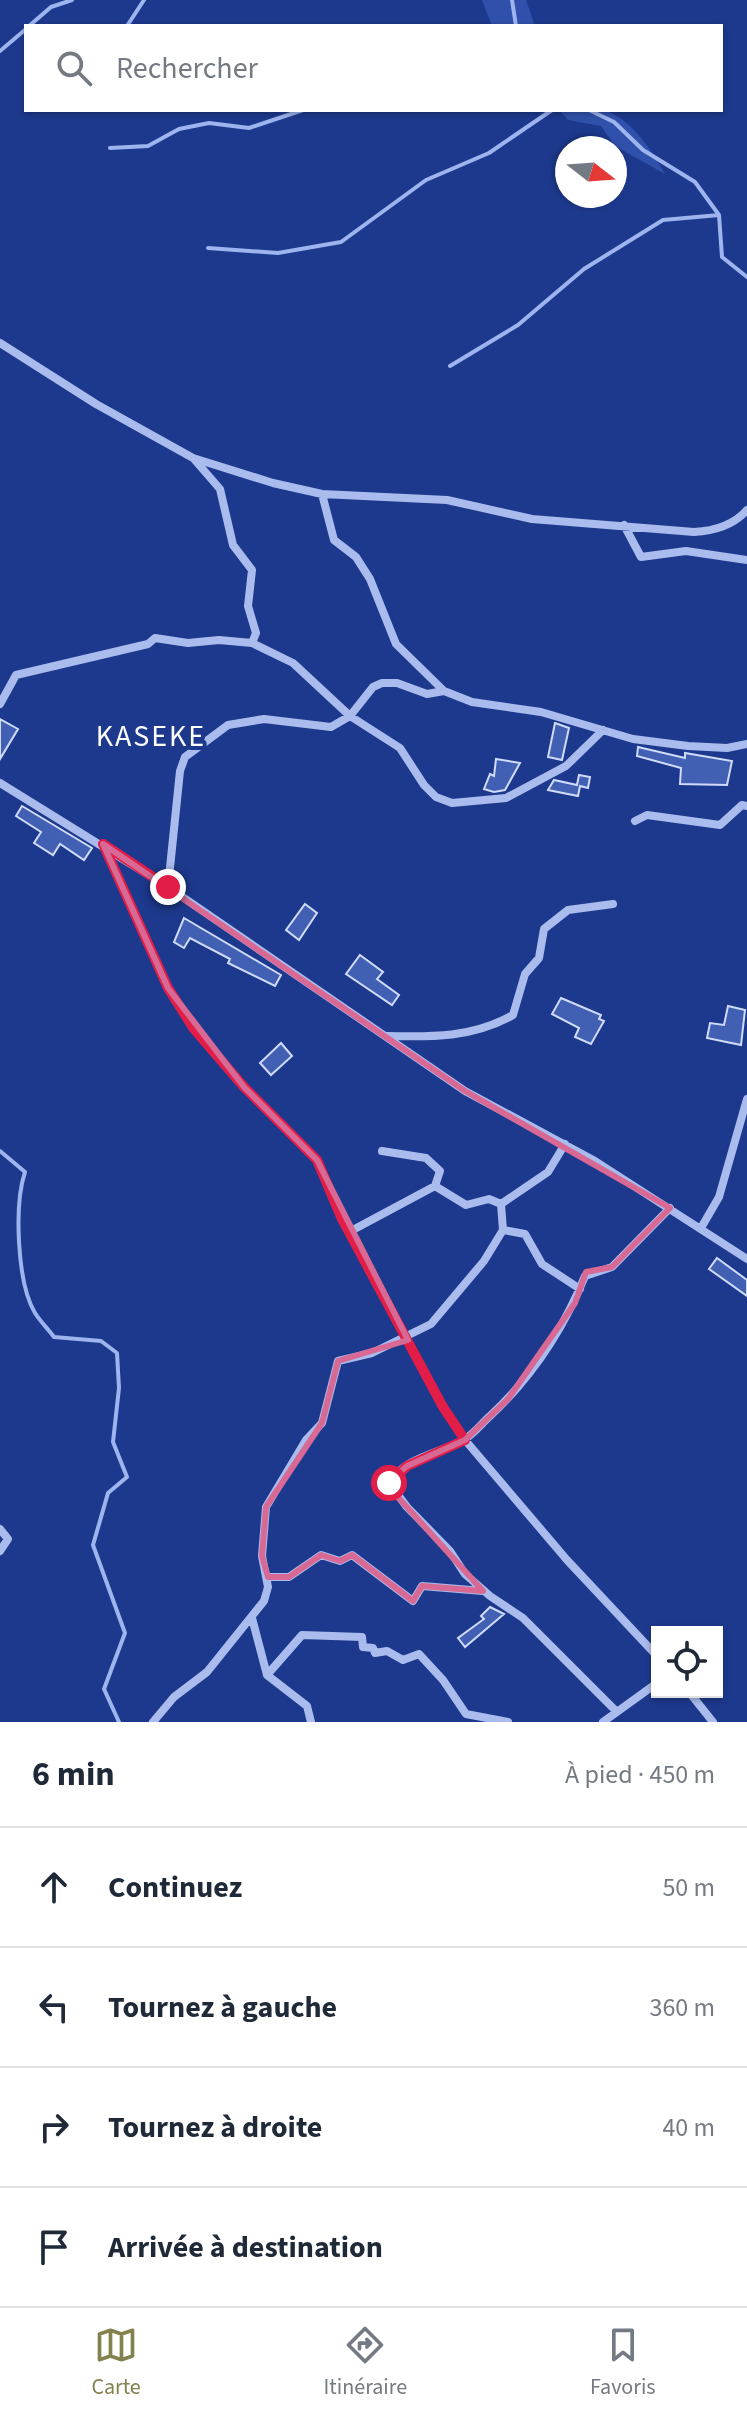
<!DOCTYPE html>
<html lang="fr">
<meta charset="utf-8">
<style>
body{margin:0;font-family:"Source Sans 3",sans-serif;background:#f2f2f3;color:#1f2937}
.controls{position:absolute;right:24px;bottom:24px;display:grid;overflow:hidden;border-radius:0px;box-shadow:0 2px 6px #0004}
.controls button{width:72px;height:72px;display:grid;place-items:center;padding:0;border:0;border-bottom:2px solid #e0e1e3;background:#fff;color:#1f2937;font:40px sans-serif}
.compass{position:absolute;left:555px;top:136px;width:72px;height:72px;border-radius:50%;background:#fff;box-shadow:0 2px 6px #0004;rotate:107deg}
.stop{position:absolute;width:24px;height:24px;margin:-18px;border:6px solid #e11d48;border-radius:50%;background:#fff}
.stop.end{background:#e11d48;border-color:#fff;box-shadow:0 2px 8px #0008}
.list{margin:0;padding:0;list-style:none}
h2{display:flex;justify-content:space-between;align-items:center;height:104px;margin:0;padding:0 32px;font-size:34px}
h2 small{font-size:26px;font-weight:400;color:#747a83}
.list li{display:grid;grid-template-columns:52px 1fr auto;gap:24px;align-items:center;box-sizing:border-box;height:120px;padding:0 32px;border-top:2px solid #e0e1e3}
.list b{display:block;font-size:30px;white-space:nowrap}
.list em{font-size:26px;font-style:normal;color:#747a83}
.icon{flex:none;width:44px;height:44px;fill:none;stroke:currentColor;stroke-width:2;stroke-linecap:round;stroke-linejoin:round}
.map{position:relative;flex:none;width:747px;height:1722px;overflow:hidden}
.search{position:absolute;background:#fff;box-shadow:0 2px 6px #0004;left:24px;right:24px;top:24px;height:88px;display:flex;align-items:center;gap:20px;box-sizing:border-box;padding:0 28px;border-radius:0px;color:#747a83;font-size:30px}
.sheet{height:584px;background:#fff}
nav{display:flex;justify-content:space-around;align-items:center;box-sizing:border-box;height:112px;border-top:2px solid #e0e1e3;background:#fff;font-size:22px;color:#747a83}
nav a{display:grid;justify-items:center;gap:4px}
nav .on{color:#83814d}
.map>svg:first-child{display:block}
.green{fill:#3051ab}
.lines{fill:none;stroke-linecap:round;stroke-linejoin:round}
.stream{stroke:#9db4ef;stroke-width:4}
.building{fill:#4160b3;stroke:#d0dbf9;stroke-width:2}
.minor{stroke:#aabced;stroke-width:8}
.route{stroke:#e11d48;stroke-width:10}
.marked{fill:none;stroke:#d76994;stroke-width:6;stroke-linejoin:round}
.labels{text-anchor:middle;dominant-baseline:central;stroke-width:8;stroke-linejoin:round;paint-order:stroke}
.neighbourhood-label{font-size:30px;letter-spacing:2px;fill:#fff;stroke:#1d398d}
</style>
<div class="map">
<svg width="747" height="1722" viewBox="0 0 747 1722">
<rect width="100%" height="100%" fill="#1d398d"/>
<path class="green" d="M482,0H526L535,26H492Z
M559,110C572,110 591,106 604,110C632,119 652,151 665,174L615,146L601,126L568,120Z"/>
<g class="lines">
<path class="stream" d="M512,0L516,26
M29,26L51,7L72,0
M127,26L144,0
M0,51L26,29
M589,110L614,122L643,150L695,182L719,215L722,257L747,277
M110,148L148,146L179,129L209,123L249,128L303,110
M208,248L278,253L341,242L426,180L489,153L552,110
M450,366L518,325L584,269L663,220L719,215
M0,1151L25,1172C14,1205 17,1283 35,1313C40,1321 48,1329 54,1337L101,1341L117,1353L119,1388L113,1442L127,1477L108,1493L93,1545L125,1633L104,1689L119,1722"/>
</g>
<path class="building" d="M0,719L18,729L0,759Z
M555,723L569,728L562,760L548,757Z
M638,747L685,758V753L732,761L727,785L680,784L681,768L637,756Z
M496,759L520,763L505,790L494,792L484,789L490,774L494,776Z
M579,775L590,777L588,788L580,786L578,796L548,790L554,780L577,785Z
M22,806L92,848L84,860L60,844L53,855L34,843L41,832L16,816Z
M305,904L317,913L299,940L286,930Z
M184,918L281,975L275,986L228,963L230,959L190,938L184,948L174,942Z
M360,955L383,972L377,979L399,995L392,1005L346,974Z
M561,998L601,1015L599,1019L604,1021L591,1044L575,1037L579,1028L552,1014Z
M728,1006L745,1010L741,1045L707,1038L710,1023L724,1025Z
M281,1043L292,1056L271,1075L260,1063Z
M717,1258L747,1280V1296L709,1269Z
M490,1607L504,1614L465,1647L458,1638L484,1619L481,1616Z"/>
<g class="lines">
<path class="minor" d="M0,343L96,404L193,458L273,483L322,494L447,500L532,519L694,532C714,531 733,526 747,510
M194,459L220,489L233,545L252,570L248,606L256,633L252,643
M322,494L334,540L356,557L370,579L396,644L444,691L472,702L541,712L633,739L688,746L727,748L747,744
M624,525L641,557L686,551L747,560
M0,704L16,675L148,644L155,638L188,643L219,640L252,643L293,663L350,716L400,748L424,785L436,797L452,803L506,798L566,766L603,730
M0,783L168,887L465,1091L595,1161L747,1259
M635,821L647,815L720,825L742,805L747,806
M103,844L168,988L194,1029L244,1087L317,1160L342,1219L443,1407L465,1440L567,1560L657,1656
M168,887L180,771L185,757L228,725L264,719L331,727L350,716L373,687L382,683H397L427,694L444,691
M387,1036C432,1037 472,1038 513,1015L525,974L539,958L544,929L568,910L613,904
M435,1186L466,1205L489,1199L501,1204
M701,1228L719,1197L747,1099
M503,1230L525,1234L542,1264L580,1289
M349,1232L435,1186L440,1171L426,1158L382,1151
M0,1529L8,1539L0,1551
M268,1577H289L321,1555L340,1561L352,1555L413,1601L422,1586L483,1591
M252,1618L267,1675L307,1706L311,1722
M267,1675L302,1635L362,1637L363,1647L373,1648L375,1653L387,1651L403,1660L419,1654L443,1680L466,1714L508,1722
M689,1692L713,1722
M616,1711L523,1618L490,1596L465,1574L450,1551L407,1507L389,1483C404,1458 439,1453 462,1441C473,1435 481,1424 490,1416C532,1377 563,1330 585,1276L612,1267L670,1208
M153,1722L174,1697L207,1672L264,1601L268,1587L262,1556L266,1507L306,1440L322,1423L338,1361L372,1353L431,1324L484,1261L503,1230L501,1204L548,1172L565,1144
M603,1722L657,1683"/>
</g>
<g class="lines">
<path class="route" d="M168,887L103,844L168,988L194,1029L244,1087L317,1160L342,1219L443,1407L465,1440L407,1466L389,1483"/>
</g>
<path class="marked" d="M103,844L465,1091L670,1208L612,1267L586,1272L575,1303L508,1399L465,1440L407,1466L386,1484L483,1591L422,1586L413,1601L352,1555L340,1561L321,1555L289,1577H268L262,1556L266,1507L322,1423L338,1361L408,1340L317,1160L244,1087L168,988Z"/>
<g class="labels">
<g class="neighbourhood-label">
<text x="151" y="736">KASEKE</text>
</g>
</g>
</svg>
<div class="controls">
<button><svg class="icon" aria-label="locate" viewBox="0 0 24 24"><circle cx="12" cy="12" r="6"/><path d="M12 2v4M12 18v4M2 12h4M18 12h4"/></svg></button>
</div>
<svg class="compass" viewBox="-18 -18 36 36"><path d="M0-13l5 13h-10z" fill="#e53935"/><path d="M0 13l5-13h-10z" fill="#747a83"/></svg>
<div class="stop" style="left:389px;top:1483px"></div>
<div class="stop end" style="left:168px;top:887px"></div>
<div class="search"><svg class="icon" aria-label="search" viewBox="0 0 24 24"><circle cx="10" cy="10" r="6"/><path d="M15 15l6 6"/></svg>Rechercher</div>
</div>
<section class="sheet">
<h2>6 min<small>À pied · 450 m</small></h2>
<ul class="list">
<li><svg class="icon" aria-label="ahead" viewBox="0 0 24 24"><path d="M12 20V5M6 11l6-6 6 6"/></svg><div><b>Continuez</b></div><em>50 m</em></li>
<li><svg class="icon" aria-label="left" viewBox="0 0 24 24"><path d="M17 20v-9H6M10 6l-5 5 5 5"/></svg><div><b>Tournez à gauche</b></div><em>360 m</em></li>
<li><svg class="icon" aria-label="right" viewBox="0 0 24 24"><path d="M7 20v-9h11M14 6l5 5-5 5"/></svg><div><b>Tournez à droite</b></div><em>40 m</em></li>
<li><svg class="icon" aria-label="arrive" viewBox="0 0 24 24"><path d="M6 21V4h12l-3 4 3 4H6"/></svg><div><b>Arrivée à destination</b></div></li>
</ul>
</section>
<nav>
<a class="on"><svg class="icon" aria-label="map" viewBox="0 0 24 24"><path d="M3 6l6-2 6 2 6-2v14l-6 2-6-2-6 2zM9 4v14M15 6v14"/></svg>Carte</a>
<a><svg class="icon" aria-label="directions" viewBox="0 0 24 24"><path d="M12 3l9 9-9 9-9-9zM9 14v-3h6M13 9l2 2-2 2"/></svg>Itinéraire</a>
<a><svg class="icon" aria-label="saved" viewBox="0 0 24 24"><path d="M7 4h10v16l-5-4-5 4z"/></svg>Favoris</a>
</nav>
